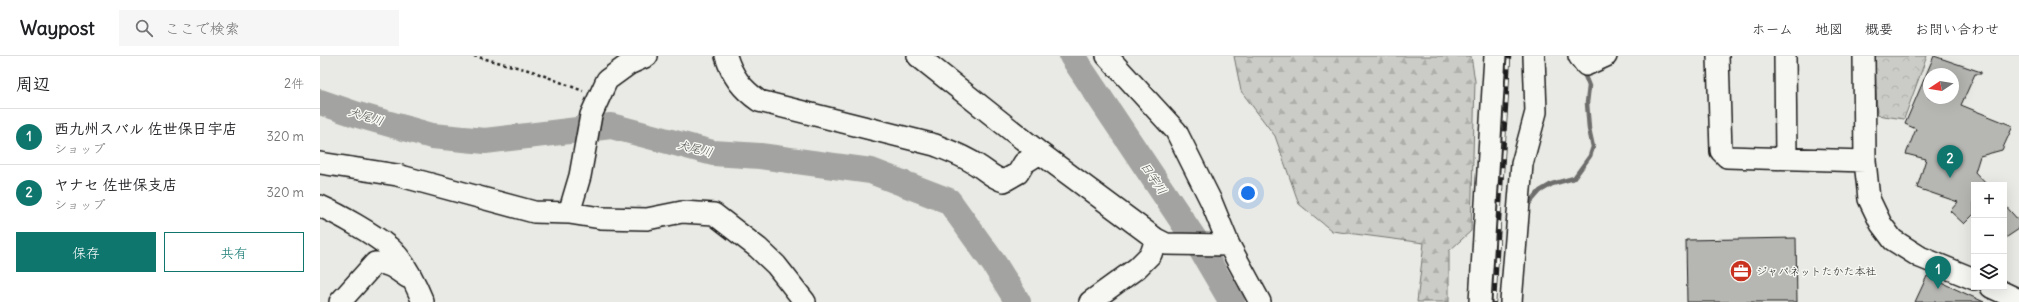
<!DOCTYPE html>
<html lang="ja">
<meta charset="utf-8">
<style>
body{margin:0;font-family:Delius,"Klee One",sans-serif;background:#f6f6f6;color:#202124}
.controls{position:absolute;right:12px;bottom:12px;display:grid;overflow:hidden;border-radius:0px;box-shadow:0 4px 16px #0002}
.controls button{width:36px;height:36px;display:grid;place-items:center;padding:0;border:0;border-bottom:1px solid #e0e0e0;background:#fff;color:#202124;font:20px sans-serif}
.compass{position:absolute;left:1603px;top:12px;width:36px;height:36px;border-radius:50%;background:#fff;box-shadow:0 4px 16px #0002;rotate:258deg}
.you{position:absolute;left:928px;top:137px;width:14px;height:14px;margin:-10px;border:3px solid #fff;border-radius:50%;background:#1a73e8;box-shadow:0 0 0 6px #1a73e833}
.badge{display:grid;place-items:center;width:26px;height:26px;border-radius:50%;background:#0f766e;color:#fff;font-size:13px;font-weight:700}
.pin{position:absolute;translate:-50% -33px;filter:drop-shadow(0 1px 2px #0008)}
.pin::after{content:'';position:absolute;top:21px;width:14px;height:12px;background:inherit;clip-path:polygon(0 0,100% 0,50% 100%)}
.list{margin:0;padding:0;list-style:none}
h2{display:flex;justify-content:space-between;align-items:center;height:52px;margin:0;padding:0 16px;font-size:17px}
h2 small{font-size:13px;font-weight:400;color:#757577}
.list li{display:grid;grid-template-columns:26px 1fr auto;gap:12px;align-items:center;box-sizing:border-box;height:56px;padding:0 16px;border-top:1px solid #e0e0e0}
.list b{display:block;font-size:15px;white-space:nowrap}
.list p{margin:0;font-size:13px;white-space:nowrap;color:#757577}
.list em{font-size:13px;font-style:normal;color:#757577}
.actions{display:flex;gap:8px;padding:12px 16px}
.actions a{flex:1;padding:9px 0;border:1px solid #0f766e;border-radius:0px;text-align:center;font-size:14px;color:#0f766e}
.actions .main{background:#0f766e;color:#fff}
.icon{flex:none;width:22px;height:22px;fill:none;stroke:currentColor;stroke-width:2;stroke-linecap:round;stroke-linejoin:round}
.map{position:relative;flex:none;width:1699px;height:246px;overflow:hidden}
header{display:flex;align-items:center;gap:24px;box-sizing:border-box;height:56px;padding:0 20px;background:#fff;border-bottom:1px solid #e0e0e0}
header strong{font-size:19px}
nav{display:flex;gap:22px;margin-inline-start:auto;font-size:14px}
.search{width:280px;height:36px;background:#f6f6f6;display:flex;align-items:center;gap:10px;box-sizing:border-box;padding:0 14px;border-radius:0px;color:#757577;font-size:15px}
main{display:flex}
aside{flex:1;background:#fff}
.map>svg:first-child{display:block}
.forest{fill:url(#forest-firs);stroke:#747472}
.park{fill:url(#park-crowns);stroke:#747472}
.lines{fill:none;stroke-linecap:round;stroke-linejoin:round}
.stream{stroke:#6d6d6c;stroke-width:4.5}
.river{stroke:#a3a3a1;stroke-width:26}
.building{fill:#b6b6b3;stroke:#1c1c1c;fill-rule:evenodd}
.minor-casing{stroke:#1c1c1c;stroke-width:24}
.path{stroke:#1c1c1c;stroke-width:2.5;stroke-dasharray:3 3;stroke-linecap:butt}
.minor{stroke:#f6f6f2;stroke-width:21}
.rail-casing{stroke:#1c1c1c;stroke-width:4.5}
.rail{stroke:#f6f6f2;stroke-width:3;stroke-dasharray:9;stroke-linecap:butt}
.labels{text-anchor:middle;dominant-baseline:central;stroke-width:3;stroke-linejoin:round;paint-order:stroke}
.poi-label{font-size:11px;fill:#1c1c1c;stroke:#f6f6f2;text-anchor:start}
.water-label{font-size:12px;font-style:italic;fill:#525251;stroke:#f6f6f2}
</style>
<header>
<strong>Waypost</strong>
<div class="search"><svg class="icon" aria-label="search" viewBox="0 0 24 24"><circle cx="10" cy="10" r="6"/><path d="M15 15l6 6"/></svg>ここで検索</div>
<nav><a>ホーム</a><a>地図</a><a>概要</a><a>お問い合わせ</a></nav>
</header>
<main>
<aside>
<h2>周辺<small>2件</small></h2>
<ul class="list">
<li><span class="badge">1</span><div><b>西九州スバル 佐世保日宇店</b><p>ショップ</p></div><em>320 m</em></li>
<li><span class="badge">2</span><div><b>ヤナセ 佐世保支店</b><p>ショップ</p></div><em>320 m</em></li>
</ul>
<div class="actions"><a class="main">保存</a><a>共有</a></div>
</aside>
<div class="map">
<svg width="1699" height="246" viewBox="0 0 1699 246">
<defs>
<pattern id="forest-firs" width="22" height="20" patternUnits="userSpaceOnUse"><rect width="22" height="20" fill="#cbcbc7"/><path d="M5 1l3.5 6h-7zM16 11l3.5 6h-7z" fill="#aeaeaa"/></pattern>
<pattern id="park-crowns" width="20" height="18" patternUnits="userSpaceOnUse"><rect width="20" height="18" fill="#cbcbc7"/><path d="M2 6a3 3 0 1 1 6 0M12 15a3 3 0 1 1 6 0" fill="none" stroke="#aeaeaa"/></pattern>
</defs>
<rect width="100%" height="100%" fill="#e9e9e5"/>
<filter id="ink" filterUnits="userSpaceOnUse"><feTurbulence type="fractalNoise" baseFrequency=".025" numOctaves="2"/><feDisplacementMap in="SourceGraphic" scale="8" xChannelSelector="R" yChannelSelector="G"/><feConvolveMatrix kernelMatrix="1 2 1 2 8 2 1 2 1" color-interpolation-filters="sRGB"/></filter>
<g filter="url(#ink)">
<path class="forest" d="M914,0H1151L1155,25L1151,175L1129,195V246H1097L1104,187L1012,175L979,148L955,80L921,35Z"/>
<path class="park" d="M1555,0H1607L1584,63L1557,59Z"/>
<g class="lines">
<path class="stream" d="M1206,151L1220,135L1232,128L1254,122L1270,100L1273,91L1269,73L1267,47L1269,30L1265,20L1260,15"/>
<path class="river" d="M752,0L879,190L912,246
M0,46L38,59L112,80L165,85L291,70L393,97L440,100L551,115L629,145L675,209L698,246"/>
</g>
<path class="building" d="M1614,0L1661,16V18H1655L1641,49L1693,70L1682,94L1660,100L1655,116L1667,129H1654V158L1644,168L1630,155L1638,146L1597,132L1606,103L1586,98L1596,73L1585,68ZM1609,18H1633V42H1609Z
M1684,148L1699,165V173L1684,183Z
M1476,182L1477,246H1367L1366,184Z
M1607,220L1664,246H1595Z"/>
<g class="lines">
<g class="minor-casing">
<path id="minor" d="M406,0C412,20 422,33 439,45L615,89C630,95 644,100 657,109C667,115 673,122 684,125L698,117L704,107L720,97
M598,0L720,97L836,183L846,188L909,189
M787,0L856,75L891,145L909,189L940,246
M1259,0L1266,9L1286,0
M1398,0L1401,95L1407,101L1545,105
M1465,0L1466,102
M1544,0L1545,105L1549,143L1561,168L1573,184L1600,201L1654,223
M0,107L77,119L214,156L249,157L281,162L327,163L362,156L394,158L438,192L456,209L485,246
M0,150C20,159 52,177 69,191C85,205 95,226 103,246
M249,157L260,120L271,59L281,37L287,24L309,8L327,0
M1671,231L1699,244
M20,246L55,207C68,206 77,214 87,221
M770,246L817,212L831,198L836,183
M1160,246L1175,0
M1191,246L1202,108L1216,56L1214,0"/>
</g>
<path class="path" d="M154,0L212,15L263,35"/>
<use href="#minor" class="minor"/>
<g class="rail-casing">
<path id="rail" d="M1174,246L1189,0"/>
</g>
<use href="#rail" class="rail"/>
</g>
</g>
<defs>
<g id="office-disc" transform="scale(1.15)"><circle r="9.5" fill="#c8321e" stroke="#f6f6f2"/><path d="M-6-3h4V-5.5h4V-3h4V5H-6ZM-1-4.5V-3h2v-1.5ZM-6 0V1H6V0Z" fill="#fff"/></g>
</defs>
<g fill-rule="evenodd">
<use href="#office-disc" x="1421" y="215"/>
</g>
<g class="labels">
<g class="poi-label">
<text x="1436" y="215">ジャパネットたかた本社</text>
</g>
<g class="water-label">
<text transform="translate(46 60) rotate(17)">犬尾川</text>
<text transform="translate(375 92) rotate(14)">犬尾川</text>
<text transform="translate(834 122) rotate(56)">日宇川</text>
</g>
</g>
</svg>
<div class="controls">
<button>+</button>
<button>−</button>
<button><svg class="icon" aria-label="layers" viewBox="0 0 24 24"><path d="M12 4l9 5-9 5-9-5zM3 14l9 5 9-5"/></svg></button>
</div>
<svg class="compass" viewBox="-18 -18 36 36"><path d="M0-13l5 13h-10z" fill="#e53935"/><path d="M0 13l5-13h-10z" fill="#757577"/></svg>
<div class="you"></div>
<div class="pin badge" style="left:1618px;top:233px">1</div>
<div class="pin badge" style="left:1630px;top:122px">2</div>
</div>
</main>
